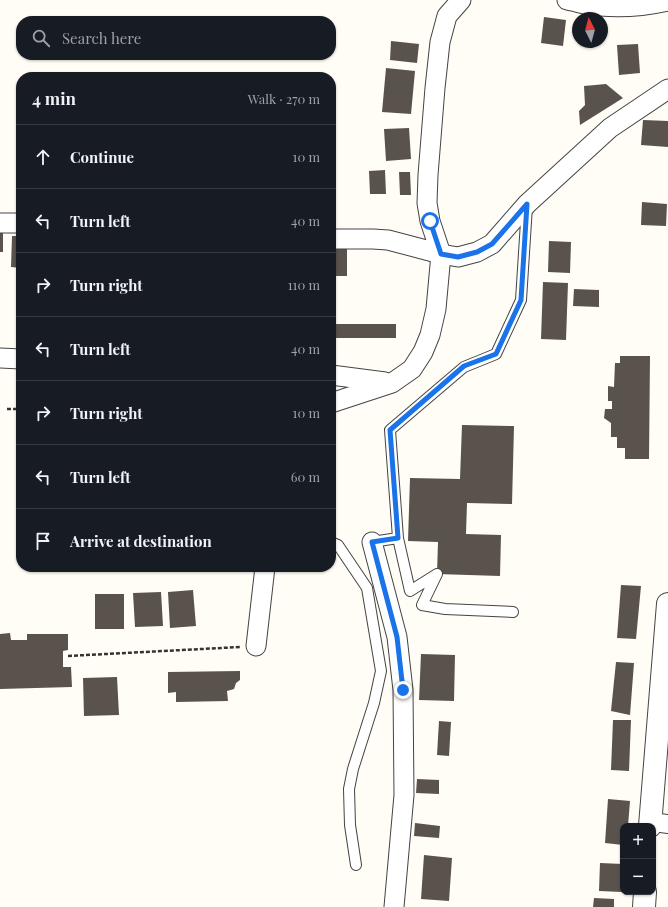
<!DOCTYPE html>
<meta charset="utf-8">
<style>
body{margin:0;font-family:"Playfair Display",serif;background:#20242c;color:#f1f3f6}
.controls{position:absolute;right:12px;bottom:12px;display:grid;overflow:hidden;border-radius:8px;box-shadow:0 1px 3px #0004}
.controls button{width:36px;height:36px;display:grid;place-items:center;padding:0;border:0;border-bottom:1px solid #363941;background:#171b24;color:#f1f3f6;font:20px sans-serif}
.compass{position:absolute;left:572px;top:12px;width:36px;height:36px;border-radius:50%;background:#171b24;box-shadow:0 1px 3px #0004;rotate:354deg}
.stop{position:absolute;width:12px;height:12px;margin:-9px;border:3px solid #1a73e8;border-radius:50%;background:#fff}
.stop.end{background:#1a73e8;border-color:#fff;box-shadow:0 1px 4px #0008}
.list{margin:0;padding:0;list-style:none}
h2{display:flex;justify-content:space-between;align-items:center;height:52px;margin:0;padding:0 16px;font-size:17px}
h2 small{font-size:13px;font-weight:400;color:#9ea1a6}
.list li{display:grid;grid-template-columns:26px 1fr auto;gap:12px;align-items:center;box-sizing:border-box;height:64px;padding:0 16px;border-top:1px solid #363941}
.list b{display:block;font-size:15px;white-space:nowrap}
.list em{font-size:13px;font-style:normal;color:#9ea1a6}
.icon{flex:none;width:22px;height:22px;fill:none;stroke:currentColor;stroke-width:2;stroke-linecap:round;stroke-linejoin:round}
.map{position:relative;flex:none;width:668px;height:907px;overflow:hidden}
.search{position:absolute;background:#171b24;box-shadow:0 1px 3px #0004;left:16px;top:16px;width:320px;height:44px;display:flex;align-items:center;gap:10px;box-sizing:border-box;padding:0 14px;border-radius:16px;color:#9ea1a6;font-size:15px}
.panel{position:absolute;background:#171b24;box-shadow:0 1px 3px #0004;left:16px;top:72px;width:320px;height:500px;border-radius:16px}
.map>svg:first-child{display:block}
.building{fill:#5a524d}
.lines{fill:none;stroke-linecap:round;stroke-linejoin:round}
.service-casing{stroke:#444;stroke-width:12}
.minor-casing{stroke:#444;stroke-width:21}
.tertiary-casing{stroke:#444;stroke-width:24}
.path{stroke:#333;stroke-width:2.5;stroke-dasharray:4 2;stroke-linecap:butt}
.service{stroke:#fff;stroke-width:10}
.minor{stroke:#fff;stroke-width:19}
.tertiary{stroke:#fff;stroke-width:22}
.route{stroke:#1a73e8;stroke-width:5}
</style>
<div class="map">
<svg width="668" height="907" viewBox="0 0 668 907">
<rect width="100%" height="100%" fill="#fffdf5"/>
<path class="building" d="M544,17L566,20L563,46L541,43Z
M391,41L419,44L417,63L390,60Z
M638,44L640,73L619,75L617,45Z
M386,68L415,71L411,114L382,112Z
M606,84L623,98L580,125L579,111L585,105L584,86Z
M643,120L668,121V147L641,145Z
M409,128L411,159L386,161L384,129Z
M385,170L386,194H370L369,171Z
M399,172H410L411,195H400Z
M642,202L667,204L666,226L641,225Z
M0,229L3,230V252H0Z
M12,236H21V268L11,267Z
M549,241L571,242L570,273L548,272Z
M331,243H347V276H331Z
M543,282L568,283L566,340L541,339Z
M331,283L336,284V304H331Z
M574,289L599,290V307L573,306Z
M331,324H396V338H331Z
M620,356H650L649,459H625V448H617V437H611V423L604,418L605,409H612V401H608V386L614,387L615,363H620Z
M462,425L514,426L512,504L467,503L466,534L501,535L500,576L437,574L438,542L408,541L410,478L460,479Z
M169,567H183V570L169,571Z
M621,585L641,586L636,639L617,638Z
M193,590L196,626L170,628L168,592Z
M161,592L163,626L135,627L133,593Z
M95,594H124V629H95Z
M10,633L11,640H27V634H68V650L63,651V667H71L72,687L0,689V634Z
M421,654L455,655L454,701L419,700Z
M616,662L634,663L630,715L611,711Z
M240,671V680L236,683L234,689L227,691L228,701L176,702V692L168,693V672Z
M117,677L119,715L84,716L83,678Z
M613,720H631L629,771L611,770Z
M439,721L451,722L449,756L437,755Z
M417,779L439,780V794L416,793Z
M608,799L630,801L628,826H623V845L605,843Z
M415,823L440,826L439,838L414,836Z
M424,855L452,858L449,901L421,899Z
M600,863L623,864L622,892L599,891Z
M594,898L614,899V907H593Z"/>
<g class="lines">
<g class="service-casing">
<path id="service" d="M398,538L410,591L437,574L422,605L445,609L513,612
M331,542L338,545L367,588L381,671L374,703L353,769L349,789L350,825L356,865
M372,542L398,538L390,430L464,367L496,354L521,300L527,206
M651,818L668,820
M653,826L668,828"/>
</g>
<g class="minor-casing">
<path id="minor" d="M567,0C578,2 589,6 600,6C623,8 646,6 668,1
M0,223H21
M331,239H373L388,240L441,254L458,257L477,252L492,244L527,204L610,128L668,89
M0,358L21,359
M331,375L385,382
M331,403L392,383L412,369L423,352L430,335L436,309L441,254L430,221L427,203L428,175L435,88L440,42L447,16L461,0
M372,542L397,637L403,690L404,795L394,907
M256,646L265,567"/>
</g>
<g class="tertiary-casing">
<path id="tertiary" d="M650,826L668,604
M644,907L645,892"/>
</g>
<path class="path" d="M7,409H21
M68,656L240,647"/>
<use href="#service" class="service"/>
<use href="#minor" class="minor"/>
<use href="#tertiary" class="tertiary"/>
</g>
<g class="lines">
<path class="route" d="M403,690L397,637L372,542L398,538L390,430L464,366L496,354L521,300L527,204L492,244L477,252L458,257L441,254L430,221"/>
</g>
</svg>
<div class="controls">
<button>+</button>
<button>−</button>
</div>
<svg class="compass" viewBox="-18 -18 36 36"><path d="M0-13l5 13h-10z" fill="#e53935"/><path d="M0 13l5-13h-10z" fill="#9ea1a6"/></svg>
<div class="stop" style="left:430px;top:221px"></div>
<div class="stop end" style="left:403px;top:690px"></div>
<div class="search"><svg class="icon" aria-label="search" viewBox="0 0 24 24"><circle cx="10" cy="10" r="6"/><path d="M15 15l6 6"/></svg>Search here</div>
<section class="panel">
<h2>4 min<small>Walk · 270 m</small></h2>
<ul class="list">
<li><svg class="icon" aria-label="ahead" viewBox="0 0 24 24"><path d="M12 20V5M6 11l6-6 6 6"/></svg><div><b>Continue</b></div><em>10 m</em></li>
<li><svg class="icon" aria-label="left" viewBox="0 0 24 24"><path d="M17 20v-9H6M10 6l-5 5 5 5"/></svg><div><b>Turn left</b></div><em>40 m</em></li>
<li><svg class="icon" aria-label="right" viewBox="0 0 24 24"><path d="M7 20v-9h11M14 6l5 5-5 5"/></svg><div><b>Turn right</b></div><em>110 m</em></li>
<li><svg class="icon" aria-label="left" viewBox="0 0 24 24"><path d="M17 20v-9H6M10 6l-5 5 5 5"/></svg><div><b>Turn left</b></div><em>40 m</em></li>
<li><svg class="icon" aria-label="right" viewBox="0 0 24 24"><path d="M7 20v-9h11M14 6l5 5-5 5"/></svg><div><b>Turn right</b></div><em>10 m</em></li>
<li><svg class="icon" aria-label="left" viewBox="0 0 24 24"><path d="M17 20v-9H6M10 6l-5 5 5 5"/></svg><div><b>Turn left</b></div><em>60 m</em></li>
<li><svg class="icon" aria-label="arrive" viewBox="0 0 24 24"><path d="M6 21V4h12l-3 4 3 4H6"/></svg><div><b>Arrive at destination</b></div></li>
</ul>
</section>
</div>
